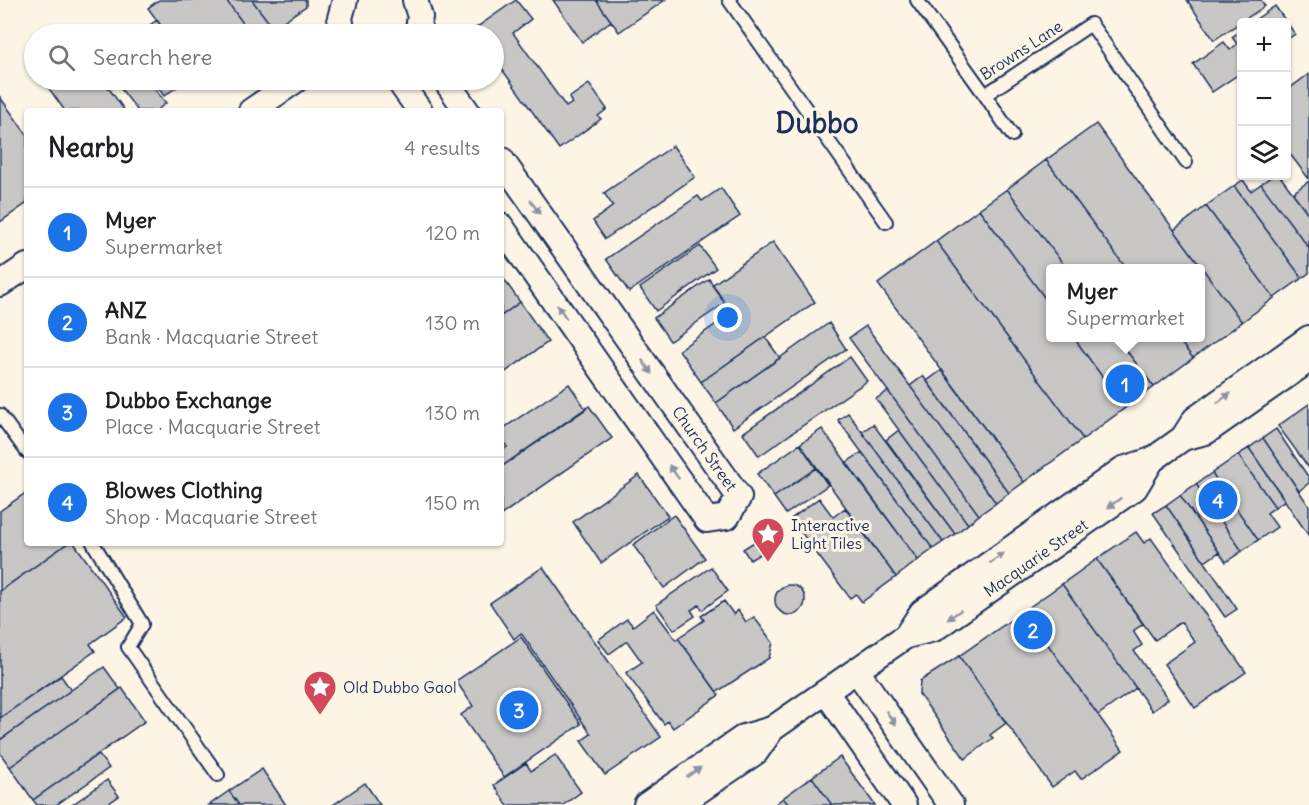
<!DOCTYPE html>
<meta charset="utf-8">
<style>
body{margin:0;font-family:Delius,sans-serif;background:#f6f6f6;color:#202124}
.controls{position:absolute;right:18px;top:18px;display:grid;overflow:hidden;border-radius:6px;box-shadow:0 2px 4px #0004}
.controls button{width:54px;height:54px;display:grid;place-items:center;padding:0;border:0;border-bottom:2px solid #e0e0e0;background:#fff;color:#202124;font:30px sans-serif}
.you{position:absolute;left:728px;top:318px;width:21px;height:21px;margin:-15px;border:4px solid #fff;border-radius:50%;background:#1a73e8;box-shadow:0 0 0 9px #1a73e833}
.badge{display:grid;place-items:center;width:39px;height:39px;border-radius:50%;background:#1a73e8;color:#fff;font-size:20px;font-weight:700}
.pin{position:absolute;translate:-50% -50%;border:3px solid #fff;box-shadow:0 2px 6px #0006}
.popup{position:absolute;left:1046px;top:264px;width:159px;height:78px;box-sizing:border-box;display:grid;place-content:center;border-radius:6px;background:#fff;filter:drop-shadow(0 2px 4px #0005);font-size:20px;white-space:nowrap;color:#757577}
.popup b{font-size:22px;color:#202124}
.popup::after{content:'';position:absolute;left:50%;top:100%;margin-left:-12px;border:12px solid transparent;border-top-color:#fff}
.list{margin:0;padding:0;list-style:none}
h2{display:flex;justify-content:space-between;align-items:center;height:78px;margin:0;padding:0 24px;font-size:26px}
h2 small{font-size:20px;font-weight:400;color:#757577}
.list li{display:grid;grid-template-columns:39px 1fr auto;gap:18px;align-items:center;box-sizing:border-box;height:90px;padding:0 24px;border-top:2px solid #e0e0e0}
.list b{display:block;font-size:22px;white-space:nowrap}
.list p{margin:0;font-size:20px;white-space:nowrap;color:#757577}
.list em{font-size:20px;font-style:normal;color:#757577}
.icon{flex:none;width:33px;height:33px;fill:none;stroke:currentColor;stroke-width:2;stroke-linecap:round;stroke-linejoin:round}
.map{position:relative;flex:none;width:1309px;height:805px;overflow:hidden}
.search{position:absolute;background:#fff;box-shadow:0 2px 4px #0004;left:24px;top:24px;width:480px;height:66px;display:flex;align-items:center;gap:15px;box-sizing:border-box;padding:0 21px;border-radius:33px;color:#757577;font-size:22px}
.panel{position:absolute;background:#fff;box-shadow:0 2px 4px #0004;left:24px;top:108px;width:480px;height:438px;border-radius:6px}
.map>svg:first-child{display:block}
.building{fill:#c8c7c6;stroke:#1b2f5e;stroke-width:1.5}
.lines{fill:none;stroke-linecap:round;stroke-linejoin:round}
.lane-casing{stroke:#1b2f5e;stroke-width:16}
.street-casing{stroke:#1b2f5e;stroke-width:28}
.lane{stroke:#fcf5e5;stroke-width:12}
.street{stroke:#fcf5e5;stroke-width:24}
.oneway{fill:#8c92a2}
.labels{text-anchor:middle;dominant-baseline:central;stroke-width:6;stroke-linejoin:round;paint-order:stroke}
.street-label{font-size:16px;fill:#1b2f5e;stroke:#fcf5e5}
.poi-label{font-size:16px;fill:#1b2f5e;stroke:#fcf5e5;text-anchor:start}
.town-label{font-size:28px;font-weight:bold;fill:#1b2f5e;stroke:#fcf5e5}
</style>
<div class="map">
<svg width="1309" height="805" viewBox="0 0 1309 805">
<rect width="100%" height="100%" fill="#fcf5e5"/>
<filter id="ink" filterUnits="userSpaceOnUse"><feTurbulence type="fractalNoise" baseFrequency=".0167" numOctaves="2"/><feDisplacementMap in="SourceGraphic" scale="12" xChannelSelector="R" yChannelSelector="G"/><feConvolveMatrix kernelMatrix="1 2 1 2 8 2 1 2 1" color-interpolation-filters="sRGB"/></filter>
<g filter="url(#ink)">
<path class="building" d="M159,0H226L251,34H167L148,8Z
M226,0H252L273,28L264,34H251Z
M252,0H306V6L273,28Z
M516,0L531,19L513,33L566,107L572,103L569,98L589,84L607,109L598,116L601,119L559,149L494,58V34H476L473,30Z
M553,0H596L611,21L582,42Z
M596,0H665L619,32Z
M1187,0H1261L1265,6L1214,40Z
M1275,6L1295,34L1286,40V22H1252Z
M157,20L167,34H137Z
M1242,30V72L1212,92L1193,64L1224,42L1230,50L1237,44L1232,37Z
M1309,74V179L1286,149V91Z
M43,80H103L125,111H65Z
M114,80H147L166,103L156,111H138Z
M153,80H187L164,96Z
M0,97L27,135V203L0,222Z
M1096,124L1242,322L1193,358L1177,338H1200V268H1126L1046,160Z
M673,146L695,177L605,239L593,221L613,206L604,193Z
M1046,160L1126,268H1066L1007,189Z
M1272,176H1280L1309,215V248L1261,184Z
M1243,180L1251,191L1261,184L1309,248V273L1302,278L1234,186Z
M1309,181V215L1293,193Z
M1234,186L1302,278L1274,298L1206,206Z
M721,188L740,216L629,292L606,259L698,196L702,201Z
M1007,189L1066,268H1050V305L979,209Z
M1206,206L1274,298L1242,322L1174,230Z
M979,209L1050,305V338H1074L1125,408L1083,439L936,241Z
M936,241L1083,439L1024,482L878,284Z
M773,242L815,302L701,382L679,350L732,313L712,285Z
M700,246L716,268L656,311L640,288Z
M501,275L520,302L501,316Z
M709,279L725,303L670,341L654,318Z
M520,302L548,342L501,375V316Z
M829,323L846,349L733,428L716,403Z
M866,326L996,503L979,515L849,338Z
M765,337L780,358L716,403L701,382Z
M1074,338H1117L1154,387L1125,408Z
M1117,338H1177L1193,358L1154,387Z
M850,357L867,381L759,456L743,433Z
M942,370L1024,482L1009,493L927,381Z
M923,376L1009,493L996,503L910,386Z
M569,384L586,409L501,467V451L507,447L501,438V430Z
M888,391L979,515L968,524L876,399Z
M1309,404V468L1278,426Z
M589,406L612,438L501,515V467Z
M848,413L943,542L933,549L838,420Z
M873,424L955,534L943,542L862,432Z
M822,429L918,560L896,577L800,444Z
M1276,429L1309,478V483L1299,491L1263,438Z
M899,430L968,524L955,534L886,440Z
M1263,438L1309,506V536L1249,448Z
M800,444L816,468L774,497L757,474Z
M1249,448L1285,500L1275,507L1238,455Z
M862,452L933,549L918,560L846,463Z
M1238,455L1275,507L1267,513L1277,527L1258,540L1212,473Z
M816,468L828,485L786,514L774,497Z
M1212,473L1258,540L1242,551L1196,484Z
M639,475L668,516L601,563L573,522Z
M1196,484L1242,551L1226,562L1180,495Z
M27,492V543H68L0,591V511Z
M1180,495L1219,552L1205,562L1166,505Z
M819,498L833,517L845,508L896,577L862,602L856,594L850,598L791,519Z
M1166,505L1237,609L1225,617L1153,513Z
M674,515L705,558L664,588L633,545Z
M773,530L780,542L750,560L743,549Z
M1136,532L1144,543L1151,538L1246,672L1195,708L1164,664L1195,642L1181,622L1155,640L1097,559Z
M68,543H74L127,617L90,644L95,651L0,718V591Z
M1097,559L1143,624L1133,631L1142,645L1134,651L1168,699L1152,711L1062,584Z
M543,567L661,737L605,775L581,741L591,734L521,633L514,639L490,603Z
M711,567L728,591L702,610L699,605L691,610L695,616L674,630L656,605Z
M1062,584L1136,688L1098,715L1024,611Z
M775 600a15 15 0 1 1 30 0a15 15 0 1 1-30 0Z
M724,601L734,615L738,610L746,622L754,617L773,643L769,658L717,692L678,638L704,620L701,616Z
M654,610L676,640L678,638L719,695L673,728L668,721L664,724L626,673L642,662L627,641L609,654L598,640L627,619L633,626Z
M1024,611L1123,750L1081,779L1075,771L1052,787L959,656Z
M521,637L581,724L504,777L461,715L473,706L456,681Z
M959,656L1006,723L990,735L993,738L965,759L919,694L920,681Z
M104,667L120,689L10,767L0,753V740Z
M61,676L71,690L0,740V718Z
M122,688L145,721L33,800L10,767Z
M98,754L109,768L56,805H37L33,800Z
M555,755L581,792L563,805H507L494,785L526,763L531,771Z
M840,757L875,805H832L812,777Z
M262,769L286,805H239L229,791Z
M812,777L832,805H789L783,798Z
M107,780L119,796L106,805H72Z
M365,783L380,805H333Z
M229,791L239,805H209Z
M783,798L789,805H774Z"/>
<g class="lines">
<g class="lane-casing">
<path id="lane" d="M729,0L886,222
M917,0L985,95L1091,24L1186,162
M985,95L1012,135
M0,415L27,452
M93,543L142,624L128,647L218,775"/>
</g>
<g class="street-casing">
<g id="street">
<path d="M415,0L420,17L417,34"/>
<path d="M343,34L340,18L345,0"/>
<path d="M398,80L420,111"/>
<path d="M445,80L467,111"/>
<path d="M251,111L296,80"/>
<path id="s1" d="M501,159L739,497L727,517L707,520L501,226"/>
<path d="M0,284L27,266"/>
<path d="M1183,438L1195,419L1309,338"/>
<path id="s2" d="M906,636L934,629L1135,488L1152,460"/>
<path d="M857,671L951,805"/>
<path d="M826,692L904,805"/>
<path d="M646,805L744,737L772,729"/>
<path d="M678,805L756,752L772,729L906,636L922,612L1123,469L1152,460L1183,438L1206,432L1309,360"/>
</g>
</g>
<use href="#lane" class="lane"/>
<use href="#street" class="street"/>
</g>
<defs><path id="oneway-solid" d="M-6-.8H1V-3.2L6.5 0L1 3.2V.8H-6Z" transform="scale(1.5)"/></defs>
<g class="oneway">
<use href="#oneway-solid" transform="translate(535 207) rotate(55)"/>
<use href="#oneway-solid" transform="translate(562 312) rotate(-125)"/>
<use href="#oneway-solid" transform="translate(647 367) rotate(55)"/>
<use href="#oneway-solid" transform="translate(1224 398) rotate(-36)"/>
<use href="#oneway-solid" transform="translate(674 472) rotate(-125)"/>
<use href="#oneway-solid" transform="translate(1114 503) rotate(145)"/>
<use href="#oneway-solid" transform="translate(997 558) rotate(-35)"/>
<use href="#oneway-solid" transform="translate(954 615) rotate(145)"/>
<use href="#oneway-solid" transform="translate(891 718) rotate(55)"/>
<use href="#oneway-solid" transform="translate(694 772) rotate(-35)"/>
</g>
</g>
<defs>
<g id="sight-pin" transform="scale(1.725)"><path d="M0 17L-7.5 6A9.5 9.5 0 1 1 7.5 6Z" fill="#d1495b" stroke="#fcf5e5"/><path d="M0-6L1.8-2.2L6-1.7L2.9 1.2L3.7 5.4L0 3.3L-3.7 5.4L-2.9 1.2L-6-1.7L-1.8-2.2Z" fill="#fff"/></g>
</defs>
<g fill-rule="evenodd">
<use href="#sight-pin" x="768" y="534"/>
<use href="#sight-pin" x="320" y="687"/>
</g>
<g class="labels">
<g class="street-label">
<text transform="translate(1021 50) rotate(-33)">Browns Lane</text>
<text stroke="none"><textPath href="#s1" startOffset="354">Church Street</textPath></text>
<text stroke="none"><textPath href="#s2" startOffset="153">Macquarie Street</textPath></text>
</g>
<g class="poi-label">
<text x="791" y="525">Interactive<tspan x="791" dy="18">Light Tiles</tspan></text>
<text x="343" y="687">Old Dubbo Gaol</text>
</g>
<g class="town-label">
<text x="817" y="123">Dubbo</text>
</g>
</g>
</svg>
<div class="controls">
<button>+</button>
<button>−</button>
<button><svg class="icon" aria-label="layers" viewBox="0 0 24 24"><path d="M12 4l9 5-9 5-9-5zM3 14l9 5 9-5"/></svg></button>
</div>
<div class="you"></div>
<div class="pin badge" style="left:1125px;top:384px">1</div>
<div class="popup"><b>Myer</b>Supermarket</div>
<div class="pin badge" style="left:1033px;top:630px">2</div>
<div class="pin badge" style="left:519px;top:710px">3</div>
<div class="pin badge" style="left:1218px;top:500px">4</div>
<div class="search"><svg class="icon" aria-label="search" viewBox="0 0 24 24"><circle cx="10" cy="10" r="6"/><path d="M15 15l6 6"/></svg>Search here</div>
<section class="panel">
<h2>Nearby<small>4 results</small></h2>
<ul class="list">
<li><span class="badge">1</span><div><b>Myer</b><p>Supermarket</p></div><em>120 m</em></li>
<li><span class="badge">2</span><div><b>ANZ</b><p>Bank · Macquarie Street</p></div><em>130 m</em></li>
<li><span class="badge">3</span><div><b>Dubbo Exchange</b><p>Place · Macquarie Street</p></div><em>130 m</em></li>
<li><span class="badge">4</span><div><b>Blowes Clothing</b><p>Shop · Macquarie Street</p></div><em>150 m</em></li>
</ul>
</section>
</div>
